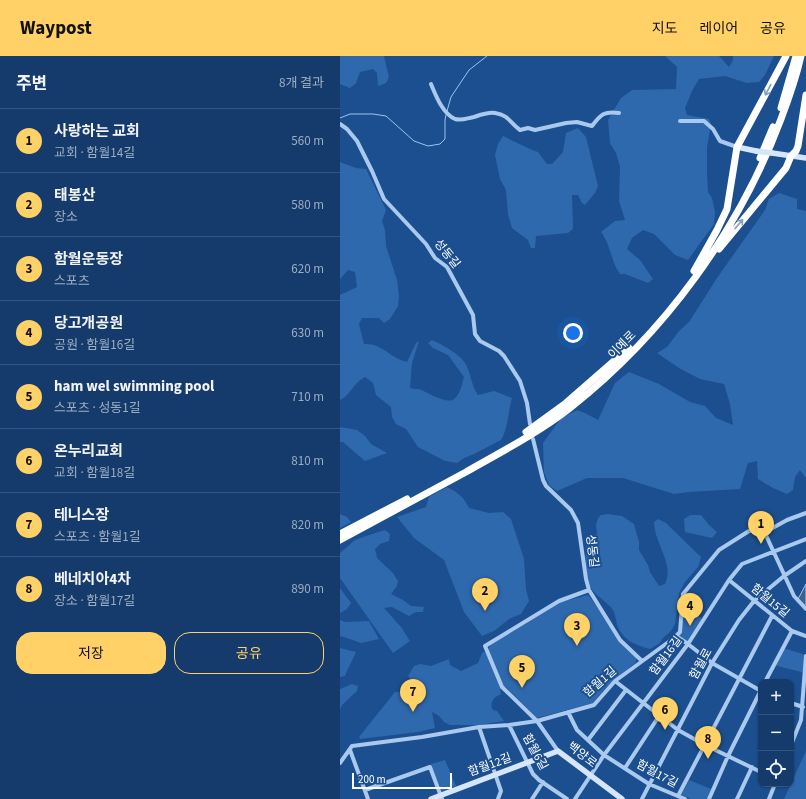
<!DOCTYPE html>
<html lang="ko">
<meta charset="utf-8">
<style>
body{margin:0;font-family:"Source Sans 3","Noto Sans KR",sans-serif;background:#1d4271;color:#f1f3f6}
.controls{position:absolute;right:12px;bottom:12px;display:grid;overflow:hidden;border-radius:8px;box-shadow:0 1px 3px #0004}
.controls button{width:36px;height:36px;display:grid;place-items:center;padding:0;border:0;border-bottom:1px solid #33557e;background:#143b6b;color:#f1f3f6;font:20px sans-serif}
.scale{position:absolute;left:12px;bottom:10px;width:100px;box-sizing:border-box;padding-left:4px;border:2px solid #fff;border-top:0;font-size:11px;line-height:14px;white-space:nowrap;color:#fff;-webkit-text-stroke:3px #1b4f8f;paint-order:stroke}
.you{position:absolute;left:233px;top:277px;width:14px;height:14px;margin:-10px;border:3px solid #fff;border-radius:50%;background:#1a73e8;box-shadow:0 0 0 6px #1a73e833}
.badge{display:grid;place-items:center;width:26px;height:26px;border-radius:50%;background:#ffd166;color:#111;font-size:13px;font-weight:700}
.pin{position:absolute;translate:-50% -33px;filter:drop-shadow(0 1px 2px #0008)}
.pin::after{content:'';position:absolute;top:21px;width:14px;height:12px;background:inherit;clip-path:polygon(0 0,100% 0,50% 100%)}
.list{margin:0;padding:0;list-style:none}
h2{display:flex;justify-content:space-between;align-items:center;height:52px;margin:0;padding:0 16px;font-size:17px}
h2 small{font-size:13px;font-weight:400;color:#9dadc1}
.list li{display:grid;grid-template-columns:26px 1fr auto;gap:12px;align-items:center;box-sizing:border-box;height:64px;padding:0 16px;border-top:1px solid #33557e}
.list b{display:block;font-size:15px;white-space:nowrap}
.list p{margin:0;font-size:13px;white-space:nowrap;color:#9dadc1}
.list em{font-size:13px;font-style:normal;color:#9dadc1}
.actions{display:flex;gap:8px;padding:12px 16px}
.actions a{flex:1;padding:9px 0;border:1px solid #ffd166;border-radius:16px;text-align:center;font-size:14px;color:#ffd166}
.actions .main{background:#ffd166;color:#111}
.icon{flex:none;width:22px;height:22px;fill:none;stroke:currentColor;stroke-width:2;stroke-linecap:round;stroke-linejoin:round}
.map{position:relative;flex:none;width:466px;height:743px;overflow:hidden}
header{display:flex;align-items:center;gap:24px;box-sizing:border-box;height:56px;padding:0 20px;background:#ffd166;color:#111}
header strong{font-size:19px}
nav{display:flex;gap:22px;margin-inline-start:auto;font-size:14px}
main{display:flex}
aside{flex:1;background:#143b6b}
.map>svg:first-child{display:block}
.green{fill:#2e69ad}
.water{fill:#3c6290;stroke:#9cc4f0}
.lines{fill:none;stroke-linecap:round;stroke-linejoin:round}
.stream{stroke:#9cc4f0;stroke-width:1}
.street{stroke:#a9c9ee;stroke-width:4}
.secondary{stroke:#d6e6fa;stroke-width:5.5}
.highway{stroke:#fff;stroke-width:7}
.secondary-bridge{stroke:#d6e6fa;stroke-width:5.5}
.oneway{stroke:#829ec1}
.labels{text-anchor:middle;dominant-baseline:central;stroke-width:4;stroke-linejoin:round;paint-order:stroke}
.street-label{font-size:12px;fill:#fff;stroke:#1b4f8f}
</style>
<header>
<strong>Waypost</strong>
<nav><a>지도</a><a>레이어</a><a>공유</a></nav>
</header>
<main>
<aside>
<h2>주변<small>8개 결과</small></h2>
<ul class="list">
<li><span class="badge">1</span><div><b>사랑하는 교회</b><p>교회 · 함월14길</p></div><em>560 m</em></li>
<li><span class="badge">2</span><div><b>태봉산</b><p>장소</p></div><em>580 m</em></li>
<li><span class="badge">3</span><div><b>함월운동장</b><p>스포츠</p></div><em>620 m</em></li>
<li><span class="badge">4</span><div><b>당고개공원</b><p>공원 · 함월16길</p></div><em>630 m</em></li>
<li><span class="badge">5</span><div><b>ham wel swimming pool</b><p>스포츠 · 성동1길</p></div><em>710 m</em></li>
<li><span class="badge">6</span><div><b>온누리교회</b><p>교회 · 함월18길</p></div><em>810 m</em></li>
<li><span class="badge">7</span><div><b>테니스장</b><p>스포츠 · 함월1길</p></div><em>820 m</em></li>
<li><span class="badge">8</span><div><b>베네치아4차</b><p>장소 · 함월17길</p></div><em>890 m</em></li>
</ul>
<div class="actions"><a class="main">저장</a><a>공유</a></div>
</aside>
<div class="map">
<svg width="466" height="743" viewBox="0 0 466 743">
<rect width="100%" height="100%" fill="#1b4f8f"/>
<path class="green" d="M0,0H44L49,21L46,27L38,30L37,17L33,13L20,16L16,27L10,32L0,28Z
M325,0H379L389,11L393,4V0H434L425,19L419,26L407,27L385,20L359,23L352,35L345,52L347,59L369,63L371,69L367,91V116L368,136L372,142L375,156L374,168L348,204L335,199L314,178L303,174L292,182L287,193L300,204L313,223L308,227L285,218H280C271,206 271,189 261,176L275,165L285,164L279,145L280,111L276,97L270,87L268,64L281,42L292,34L336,33L337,11Z
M238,72L246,81L258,130L255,137L245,149L242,147L238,139H232L233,173L228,177L196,180L195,192H191L188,184L172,172L168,158L166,134L160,123L155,99L158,88L163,80L190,93L198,96L207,108H212L223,96L226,77Z
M0,106L16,112L26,113L46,154L42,165L45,174L46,190L57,224L59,240L58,250L50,263L44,267L39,262H22L19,268L24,288C28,288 31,288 34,289C46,293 55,304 67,306L76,287L79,285L72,307L70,332C73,333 76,333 79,333C87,336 107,349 114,343C120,339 122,328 124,321L108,299L93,292L88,287L92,284C101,288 120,298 125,307C131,317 131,329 138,339L154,335L172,342C168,356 168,373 161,384L134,398L124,402L117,407L105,405L78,391L66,373L56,368L52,361L51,351L36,339L33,327L25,321C13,327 11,339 0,344V239L17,231L15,216L8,214L0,223Z
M439,137L457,143V153L466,155V422L460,414L455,421L453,434L447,438L433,432L418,423L417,405L408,407L400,433L349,436L334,438L283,422H247L217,435L209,429L204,416L203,387L221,362L237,354L245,357L258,364L275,327L289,316L319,328L350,346L365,350L376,362L393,369L390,348L384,328L360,323L339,312L317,297L327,291L339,275L349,266L377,222L425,154L429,143Z
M0,371L17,374L25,380L31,388L47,397L25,405L3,386H0Z
M107,431C117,436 124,441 129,452L149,457L163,456L171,463L184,503L186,533L189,545L181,558L169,563L154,575L142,580L124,556L104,504L74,482L57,461L86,451L89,441Z
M0,458L7,461L11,466L0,472Z
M268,458L282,460L294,468L299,486V494L308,509L310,516L319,530L325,528C335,508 314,487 314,466L318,463L326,467L330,471L361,501L358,511L345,526L339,537L335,568L331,575L323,582L320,587L310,593C295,589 283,584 277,569C276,564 275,558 273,554C268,547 261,543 255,537C243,525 245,500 247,484L257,478L256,469L258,462L261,459Z
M350,459H361L369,469L377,476L372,482L345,476L344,463Z
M45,474L50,478L49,485L40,488L35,493L37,502L53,517L58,525L57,530L51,538L63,544L71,550L84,551L83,556H76L69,560L52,551L44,552L61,571L70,585L53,597L0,522V497L15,484L23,481Z
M0,532L11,547L7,553L0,557Z
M248,539L296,602V606L266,631L253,647L197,662L166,631L160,633L161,638C154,641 149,646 153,654L157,655L164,665L140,669H110L104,666L99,660L92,656L95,672L78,676L20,683L19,681L55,636L87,633L72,625L68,620L74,610L80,608L91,610L109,603L110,609L121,615L138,607L142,597L148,594L150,589L221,546Z
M343,549L364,564L348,588L336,580L340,576Z
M0,564L5,566L29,565L39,583L21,587L1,580L0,581Z
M0,592L16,596C13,604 8,611 5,620L0,621Z
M443,592L466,599L465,617L434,609Z
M12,628L18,630L17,635L2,649L0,654V633Z
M466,695V743H444Z
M105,704L116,730L103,735L101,734L91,708Z
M349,724L371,733L367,743H351L341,739Z"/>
<path class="water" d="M466,528V551L458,543Z"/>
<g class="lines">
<path class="stream" d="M107,55L111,41L129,14L147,0
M0,62L10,58H33L46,60L74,85L88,90L100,88L105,83V64L106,59"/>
<path class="street" d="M91,28C96,40 103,58 115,63C121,65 128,62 134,61C140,59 148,56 155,57C169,59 170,67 180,74L188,72L195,74L226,67L237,66L252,70C261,58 264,55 279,57
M340,65H364L373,73L380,85L397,91
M0,68L7,73L17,85L32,115L44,143L86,188L95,202L107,211L133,259L135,278L140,285L159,295L164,300L180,325L187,347L190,368
M193,383L203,424L206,430L231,454L238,467L246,523L249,534L280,584L302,605
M424,475L454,540L466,553
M389,524L452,575L466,580
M336,580L348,588L372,607L421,635
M275,625L338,674L365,689L421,716
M425,626L452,575
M451,647L463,651
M228,656L237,674L264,699L309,728L345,743
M169,669L193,718L199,724L227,743
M139,671L161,735L158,743
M248,684L286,634
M451,689L461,664L466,600
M10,694L28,743
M218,695L197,665L162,631L145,590L219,545L249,534
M0,707L12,690L82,681L139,671L169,669L197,665L254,649L275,625L334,582L340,576L343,538L379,494L409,475L429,474L447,464L466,457
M285,712L319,660
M25,734L90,711L102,743
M338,740L432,560
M192,743L203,726
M235,743L264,699L348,588L389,524L402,508L466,483
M302,743L372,607L399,564L414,545L444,520L466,505
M369,743L388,700L421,634
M397,743L412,711
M429,743L435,728"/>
<path class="secondary" d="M397,91L416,95
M432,97L466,102
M91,743L218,695L282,743"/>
<path class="highway" d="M441,52L456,0
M420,102L433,71
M379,193L446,112L451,100L456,95L458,90L466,39
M354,215L377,174L387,153L397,91L446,0
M186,376L226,347L289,292
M0,478L67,443
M0,484C42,461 84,439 126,416C161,396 198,377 230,352C324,278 399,175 441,63C449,42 456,22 461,0"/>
<path class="secondary-bridge" d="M416,95L432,97"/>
</g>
<defs><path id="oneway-shaft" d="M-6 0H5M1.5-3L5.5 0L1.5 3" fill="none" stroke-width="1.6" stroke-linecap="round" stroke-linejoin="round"/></defs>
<g class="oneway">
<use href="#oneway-shaft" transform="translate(428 34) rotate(118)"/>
<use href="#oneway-shaft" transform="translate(399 168) rotate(-50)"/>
</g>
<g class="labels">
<g class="street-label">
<text transform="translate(107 198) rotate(51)">성동길</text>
<text transform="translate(282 289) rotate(-45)">이예로</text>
<text transform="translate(252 495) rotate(83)">성동길</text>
<text transform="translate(430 545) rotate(39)">함월15길</text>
<text transform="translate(326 600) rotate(-53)">함월16길</text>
<text transform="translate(361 608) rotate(-61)">함월로</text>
<text transform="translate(260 626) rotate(-41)">함월1길</text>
<text transform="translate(195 696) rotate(61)">함월6길</text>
<text transform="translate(242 699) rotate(38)">백양로</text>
<text transform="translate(150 709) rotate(-20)">함월12길</text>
<text transform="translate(317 718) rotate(28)">함월17길</text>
</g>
</g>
</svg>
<div class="controls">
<button>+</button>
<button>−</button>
<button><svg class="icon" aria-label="locate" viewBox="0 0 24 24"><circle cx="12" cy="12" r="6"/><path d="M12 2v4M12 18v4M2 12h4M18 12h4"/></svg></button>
</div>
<div class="scale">200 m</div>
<div class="you"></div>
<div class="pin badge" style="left:421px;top:488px">1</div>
<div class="pin badge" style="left:145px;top:555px">2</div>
<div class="pin badge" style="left:237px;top:590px">3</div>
<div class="pin badge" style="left:350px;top:570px">4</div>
<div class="pin badge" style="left:182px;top:632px">5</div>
<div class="pin badge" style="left:325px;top:674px">6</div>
<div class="pin badge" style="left:73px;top:656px">7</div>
<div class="pin badge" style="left:368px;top:703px">8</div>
</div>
</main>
